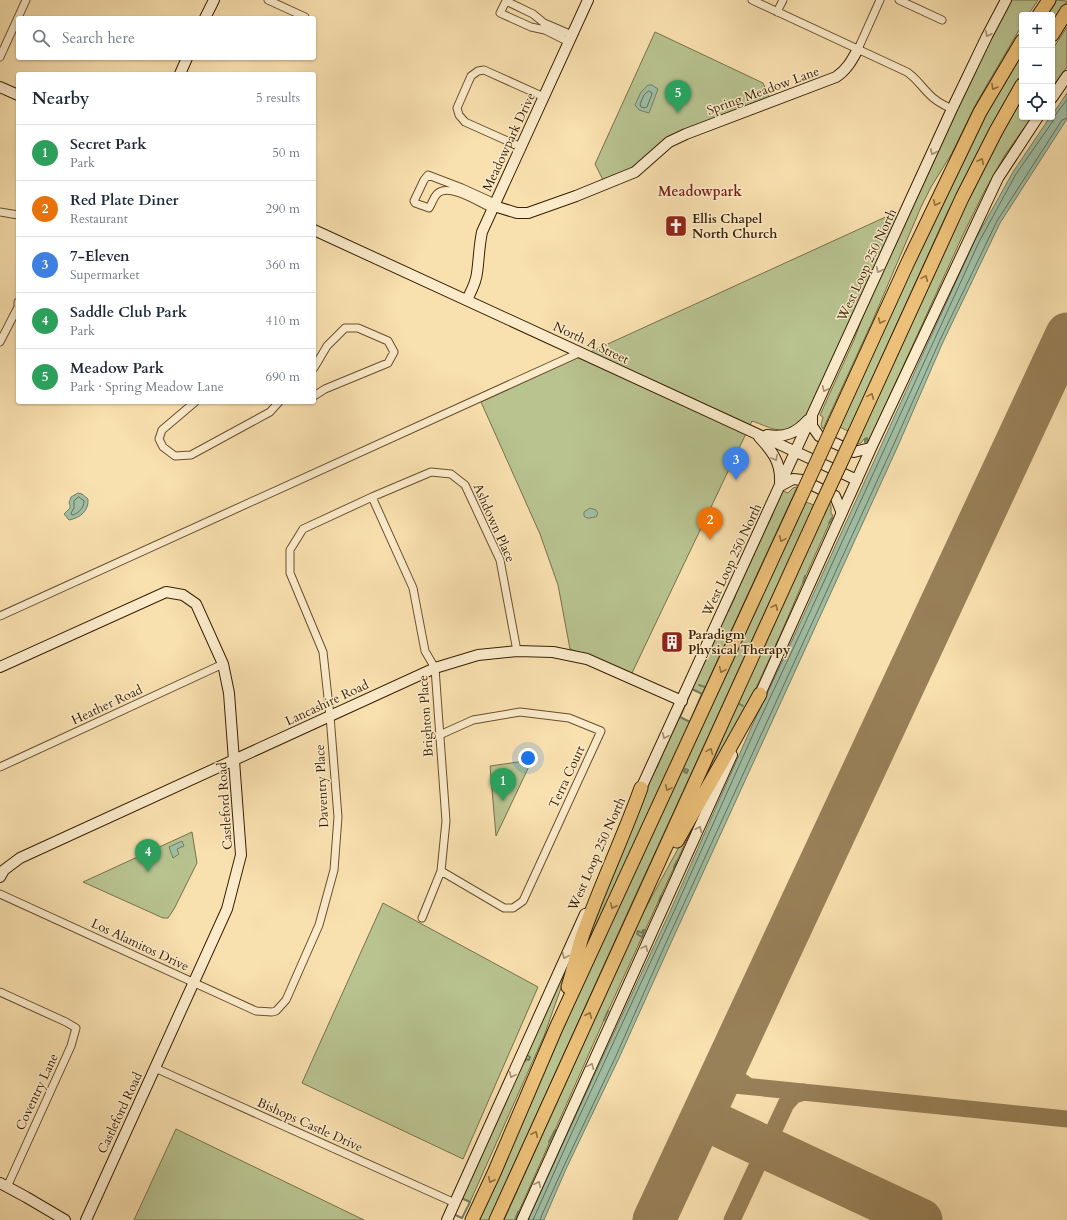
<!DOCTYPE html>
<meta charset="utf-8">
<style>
body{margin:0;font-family:Cardo,serif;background:#f2f2f3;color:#1f2937}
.controls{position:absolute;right:12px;top:12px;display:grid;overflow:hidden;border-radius:4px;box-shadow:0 1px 3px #0004}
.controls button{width:36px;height:36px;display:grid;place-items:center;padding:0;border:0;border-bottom:1px solid #e0e1e3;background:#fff;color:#1f2937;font:20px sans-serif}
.you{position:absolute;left:528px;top:758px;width:14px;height:14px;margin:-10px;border:3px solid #fff;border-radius:50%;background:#1a73e8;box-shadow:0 0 0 6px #1a73e833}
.badge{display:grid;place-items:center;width:26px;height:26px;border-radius:50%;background:#8f2418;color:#fff;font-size:13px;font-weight:700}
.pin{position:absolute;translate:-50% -33px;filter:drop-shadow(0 1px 2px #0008)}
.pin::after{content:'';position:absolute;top:21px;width:14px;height:12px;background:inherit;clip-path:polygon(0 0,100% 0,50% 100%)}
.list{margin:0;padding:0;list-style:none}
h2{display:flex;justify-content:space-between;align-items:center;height:52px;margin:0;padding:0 16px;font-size:17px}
h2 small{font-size:13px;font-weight:400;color:#747a83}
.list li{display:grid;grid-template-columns:26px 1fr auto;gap:12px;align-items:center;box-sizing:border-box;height:56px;padding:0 16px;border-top:1px solid #e0e1e3}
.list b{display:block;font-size:15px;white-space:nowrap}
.list p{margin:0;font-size:13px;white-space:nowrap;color:#747a83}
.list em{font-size:13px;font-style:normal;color:#747a83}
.icon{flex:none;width:22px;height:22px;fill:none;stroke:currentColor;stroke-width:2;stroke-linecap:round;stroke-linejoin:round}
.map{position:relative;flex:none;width:1067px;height:1220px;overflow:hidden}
.search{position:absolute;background:#fff;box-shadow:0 1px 3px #0004;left:16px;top:16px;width:300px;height:44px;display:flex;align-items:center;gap:10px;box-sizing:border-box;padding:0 14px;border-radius:4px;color:#747a83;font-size:15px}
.panel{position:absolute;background:#fff;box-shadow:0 1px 3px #0004;left:16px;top:72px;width:300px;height:332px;border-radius:4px}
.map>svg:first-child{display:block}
.green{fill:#b8c390;stroke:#787148}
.water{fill:#9fbea5;stroke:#757e63}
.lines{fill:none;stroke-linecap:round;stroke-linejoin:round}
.shore{stroke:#6b6e52;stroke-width:1}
.stream{stroke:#757e63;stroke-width:2}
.taxiway{stroke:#988058;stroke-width:17}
.runway{stroke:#988058;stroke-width:43}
.street-casing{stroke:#684f2c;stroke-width:9}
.secondary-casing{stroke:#371f00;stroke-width:12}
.highway-casing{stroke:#371f00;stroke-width:15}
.street{stroke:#fbebcb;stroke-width:7}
.secondary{stroke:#fbebcb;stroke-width:10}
.highway{stroke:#ecc078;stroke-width:13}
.highway-bridge-casing{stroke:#371f00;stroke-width:15;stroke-linecap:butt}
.highway-bridge{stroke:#ecc078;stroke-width:13}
.oneway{stroke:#a38f70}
.oneway2{stroke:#92703c}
.labels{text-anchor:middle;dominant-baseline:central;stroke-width:3;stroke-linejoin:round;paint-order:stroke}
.street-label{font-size:13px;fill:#371f00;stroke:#fbebcb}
.poi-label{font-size:13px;font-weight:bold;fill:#371f00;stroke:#fbebcb;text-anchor:start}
.neighbourhood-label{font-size:14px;font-weight:bold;fill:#7a1f14;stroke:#fbebcb}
</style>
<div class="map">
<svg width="1067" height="1220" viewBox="0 0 1067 1220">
<rect width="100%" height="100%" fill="#f9e0af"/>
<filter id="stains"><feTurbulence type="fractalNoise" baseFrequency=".005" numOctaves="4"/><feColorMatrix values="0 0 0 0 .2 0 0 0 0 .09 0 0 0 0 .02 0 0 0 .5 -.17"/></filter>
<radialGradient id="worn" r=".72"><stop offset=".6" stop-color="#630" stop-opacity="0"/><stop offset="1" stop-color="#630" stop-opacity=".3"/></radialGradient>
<path class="green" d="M1010,0H1038L1028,15H1022V25L977,102L952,153L931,187L921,207L872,322L823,429L821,425L823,417L820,415L854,340L865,310L991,36Z
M1054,0L1067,1L1052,25V15H1044Z
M1067,27V67L1052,88V50Z
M655,32L763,83L771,102L671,137L635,172L603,180L595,164Z
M1022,50V74L992,125L947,213L848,431L837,426L966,150Z
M1022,100V117H1032L1005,155L983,194L962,237L869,441L864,439L861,443L854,445L954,224L1002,132Z
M890,215L897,218L805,418C801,421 797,425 792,427C779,435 765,425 752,421L632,673L570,649L558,585L540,534L481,402Z
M796,487H797L793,496L702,694L692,689L783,491L788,493L793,488Z
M803,501L814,505L631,905L489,1220H476L596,953Z
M829,501L831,506V514L833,515L803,582L776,645L742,718L703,784L744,689Z
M680,717L690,722L589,942L585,941L630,825Z
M532,760L496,836L490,766Z
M691,825L693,827L682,850L608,1011L515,1220H504L637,924Z
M192,832L197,863L174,909L168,918H163L83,882Z
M383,903L538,987L463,1159L302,1083Z
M576,946L544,1036L470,1202L461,1198L532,1038Z
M176,1129L364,1220H134Z"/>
<path class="water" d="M648,85H652L658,89L649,113L639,110L635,105L641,92Z
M1067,93V119L1000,223L943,342L897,448L669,947L619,1058L566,1169L544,1220H528L570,1128L673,905L751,728L796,632L975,240L1013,172L1050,117H1052V115Z
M78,493L82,494L88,499C89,511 80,518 69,520L64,514L70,508V505L69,503L71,497Z
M590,508L596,510L598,513L596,517C591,517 588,520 584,516V512Z
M182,841L184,846L177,849L179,854L173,858L169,847Z"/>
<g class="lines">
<path class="shore" d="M649,91L651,92L652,94L647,107L645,108L641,107L640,104L644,95Z
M79,497L84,501C84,508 78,514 72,515L71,513L74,508V501Z
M533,1220L573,1130L676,907L755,730L800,634L979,242L1016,174L1053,121C1054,115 1063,105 1067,100
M540,1220L541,1217L563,1168L616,1056L665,945L893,446L940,340L997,221L1062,120L1067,118"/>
<path class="stream" d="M867,438L868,441L865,442V439Z
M829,523L832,518
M764,531L772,515
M803,582L805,576
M728,611L735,596
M776,645L779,639
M707,657L709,652
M699,685L705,687
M692,689L702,694L690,722L680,717Z
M738,703L743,706
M657,767L659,761
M685,769L688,770L687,773L684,772Z
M674,867L677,861
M659,901L661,896
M643,930H645L642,937L637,934L638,931L642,933Z
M604,1020L608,1011
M525,1054L530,1057L529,1060L526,1059L525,1061L523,1060Z
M549,1142L555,1130
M461,1198L470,1202L462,1218L453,1214Z
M515,1220L518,1212"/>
<path class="taxiway" d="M1065,337L1067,336
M730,1058L733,1075L748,1086
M711,1098C717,1090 724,1085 734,1085L1067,1119
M711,1098C708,1109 711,1119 720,1126
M774,1131V1142L782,1155
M732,1220L786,1104L794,1095L804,1092"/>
<path class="runway" d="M720,1126L921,1220
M654,1220L1067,334"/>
<g class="street-casing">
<path id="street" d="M268,0L305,17
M752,0L907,72C916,78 921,86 928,93C935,101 943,105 952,109
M899,0L942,20
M777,12L783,0
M569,42L545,30L531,27L500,13L506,1L533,14L544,23L572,35
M858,49L880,0
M0,57L26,0
M521,147L465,122L459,115L457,108L471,76L478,71L484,70L544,97
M493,209C480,203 448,182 437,194C433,198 432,204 429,208L415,203L414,201L424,180L428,175L462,188L495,203
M0,212L18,215
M0,342L18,307V302
M314,368L327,346L345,328H358L388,341L394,352L388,363L325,389L314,396
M195,402L162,430L159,439L163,447L175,456L191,455L270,412L279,402
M372,497L413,588L425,651L435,668L446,821L441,871L422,918
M0,616L581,352
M439,736L444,733L473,720L520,712L569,718L601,731L523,901L513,908H504L441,871
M0,767L223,664
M0,894L256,1011L272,1012L276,1011L286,1000L319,925L334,870L338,817L330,716L323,652L290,573V550L303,529L372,497L431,472L451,474L465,485L500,560L517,651
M0,992L66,1022L76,1028L71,1046L7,1187
M155,1068L455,1203"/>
</g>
<g class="secondary-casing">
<path id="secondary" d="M205,18L214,0
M180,74L187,58
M0,87L18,95
M1052,98L1067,76
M494,206L517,213H528L576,196L635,172L669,142L686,134L836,77C847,70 852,60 858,49
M314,230L857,480
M467,300C471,291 476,283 477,273C479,259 479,246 482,232L588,0
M812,416V426L819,436L854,452L870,448L872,446
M767,435C785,438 796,433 808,420
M759,437C772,451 781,462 780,482
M780,486L793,479L802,480L835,496L841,511V515
M0,667L166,592L183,595L196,604L223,664L229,693L241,855L227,909L86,1220
M757,701L872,446L998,178L1038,117
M638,795L952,109L987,36L1006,0
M0,877L4,870L20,858L435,668L478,655L517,651L553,652L587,659L682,701
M0,1183L26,1197L65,1220
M447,1220L585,914
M522,1220L732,755"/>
</g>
<g class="highway-casing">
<path id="highway" d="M1039,15L1049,0
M1052,35L1067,11
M835,422L908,262L980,112L1022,41
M855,432L962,198L996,131L1022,85
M677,841L722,762L760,694
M568,987C573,971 577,953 582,937C600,886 623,838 641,788
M472,1220L494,1173L556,1028L798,503
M496,1220L818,512"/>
</g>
<use href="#street" class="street"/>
<use href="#secondary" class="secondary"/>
<use href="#highway" class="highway"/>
<g class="highway-bridge-casing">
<path id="highway-bridge" d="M798,503L835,422
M818,512L855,432"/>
</g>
<use href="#highway-bridge" class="highway-bridge"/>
</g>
<defs><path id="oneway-chevron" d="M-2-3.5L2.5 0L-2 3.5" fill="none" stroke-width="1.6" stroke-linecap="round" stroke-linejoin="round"/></defs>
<g class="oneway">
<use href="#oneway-chevron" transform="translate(988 34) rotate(117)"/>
<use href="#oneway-chevron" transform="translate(933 152) rotate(115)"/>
<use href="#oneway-chevron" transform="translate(879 270) rotate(115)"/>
<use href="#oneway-chevron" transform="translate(825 389) rotate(115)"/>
<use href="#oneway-chevron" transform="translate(775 458) rotate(62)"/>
<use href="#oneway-chevron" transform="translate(665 736) rotate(115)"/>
<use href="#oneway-chevron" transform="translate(699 829) rotate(-66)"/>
<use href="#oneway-chevron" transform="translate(645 948) rotate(-66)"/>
<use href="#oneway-chevron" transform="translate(565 956) rotate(114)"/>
<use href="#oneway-chevron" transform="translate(591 1066) rotate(-66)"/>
<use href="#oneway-chevron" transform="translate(512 1075) rotate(114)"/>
<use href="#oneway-chevron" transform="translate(538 1184) rotate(-66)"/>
</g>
<g class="oneway2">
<use href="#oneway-chevron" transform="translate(994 87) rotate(120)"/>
<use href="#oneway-chevron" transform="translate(981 161) rotate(-63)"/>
<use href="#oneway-chevron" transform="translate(936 203) rotate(115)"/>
<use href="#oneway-chevron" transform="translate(925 278) rotate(-66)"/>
<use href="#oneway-chevron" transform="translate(881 321) rotate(114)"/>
<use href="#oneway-chevron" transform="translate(871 396) rotate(-66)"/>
<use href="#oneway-chevron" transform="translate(782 539) rotate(114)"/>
<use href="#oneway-chevron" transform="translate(775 607) rotate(-66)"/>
<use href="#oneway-chevron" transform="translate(722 670) rotate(114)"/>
<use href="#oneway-chevron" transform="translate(710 751) rotate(-66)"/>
<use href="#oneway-chevron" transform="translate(668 788) rotate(115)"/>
<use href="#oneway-chevron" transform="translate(613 906) rotate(115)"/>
<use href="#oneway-chevron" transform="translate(589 1015) rotate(-65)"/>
<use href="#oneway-chevron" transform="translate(535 1134) rotate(-65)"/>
<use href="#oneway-chevron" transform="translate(491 1180) rotate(115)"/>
</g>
<defs>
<g id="church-square" transform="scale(1.15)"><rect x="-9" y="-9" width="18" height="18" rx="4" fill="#8f2418" stroke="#fbebcb"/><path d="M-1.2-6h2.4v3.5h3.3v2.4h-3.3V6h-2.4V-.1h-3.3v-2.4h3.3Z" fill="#fff"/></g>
<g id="building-square" transform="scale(1.15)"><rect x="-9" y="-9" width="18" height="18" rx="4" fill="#8f2418" stroke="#fbebcb"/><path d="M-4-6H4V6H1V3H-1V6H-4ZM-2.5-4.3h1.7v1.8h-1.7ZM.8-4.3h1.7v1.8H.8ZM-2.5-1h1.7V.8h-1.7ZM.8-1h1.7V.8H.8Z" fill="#fff"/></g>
</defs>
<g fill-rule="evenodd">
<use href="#church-square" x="676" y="226"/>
<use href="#building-square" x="672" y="642"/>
</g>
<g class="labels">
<g class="street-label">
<text transform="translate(763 91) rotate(-20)">Spring Meadow Lane</text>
<text transform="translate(509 142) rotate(-65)">Meadowpark Drive</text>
<text transform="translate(867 265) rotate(-65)">West Loop 250 North</text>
<text transform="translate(591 343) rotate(25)">North A Street</text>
<text transform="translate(494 523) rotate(66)">Ashdown Place</text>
<text transform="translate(732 560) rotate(-65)">West Loop 250 North</text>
<text transform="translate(327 703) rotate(-25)">Lancashire Road</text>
<text transform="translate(107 705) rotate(-25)">Heather Road</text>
<text transform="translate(426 716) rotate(-94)">Brighton Place</text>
<text transform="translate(567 777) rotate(-65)">Terra Court</text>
<text transform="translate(322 786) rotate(-93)">Daventry Place</text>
<text transform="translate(225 806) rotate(-94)">Castleford Road</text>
<text transform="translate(597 854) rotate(-66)">West Loop 250 North</text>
<text transform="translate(140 945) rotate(25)">Los Alamitos Drive</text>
<text transform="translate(37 1092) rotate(-65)">Coventry Lane</text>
<text transform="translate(120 1113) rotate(-65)">Castleford Road</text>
<text transform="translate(310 1125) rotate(24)">Bishops Castle Drive</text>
</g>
<g class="poi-label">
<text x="692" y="219">Ellis Chapel<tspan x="692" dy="15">North Church</tspan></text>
<text x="688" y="635">Paradigm<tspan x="688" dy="15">Physical Therapy</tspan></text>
</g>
<g class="neighbourhood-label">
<text x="700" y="191">Meadowpark</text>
</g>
</g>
<rect width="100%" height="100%" filter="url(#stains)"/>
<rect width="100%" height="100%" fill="url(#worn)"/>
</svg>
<div class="controls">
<button>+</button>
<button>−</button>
<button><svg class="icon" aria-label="locate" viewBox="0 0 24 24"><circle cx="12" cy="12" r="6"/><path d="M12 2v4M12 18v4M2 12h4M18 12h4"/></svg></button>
</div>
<div class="you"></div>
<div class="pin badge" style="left:503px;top:801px;background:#2e9e5b">1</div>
<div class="pin badge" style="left:710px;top:540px;background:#e8710a">2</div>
<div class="pin badge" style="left:736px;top:480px;background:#3f7fe0">3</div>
<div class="pin badge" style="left:148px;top:872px;background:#2e9e5b">4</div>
<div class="pin badge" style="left:678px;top:113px;background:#2e9e5b">5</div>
<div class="search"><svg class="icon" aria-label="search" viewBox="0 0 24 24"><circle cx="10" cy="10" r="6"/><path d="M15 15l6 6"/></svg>Search here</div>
<section class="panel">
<h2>Nearby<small>5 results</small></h2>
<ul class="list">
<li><span class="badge" style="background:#2e9e5b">1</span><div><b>Secret Park</b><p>Park</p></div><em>50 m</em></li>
<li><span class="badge" style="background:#e8710a">2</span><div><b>Red Plate Diner</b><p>Restaurant</p></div><em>290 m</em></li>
<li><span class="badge" style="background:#3f7fe0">3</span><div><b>7-Eleven</b><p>Supermarket</p></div><em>360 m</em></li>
<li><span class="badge" style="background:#2e9e5b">4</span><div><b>Saddle Club Park</b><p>Park</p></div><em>410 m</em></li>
<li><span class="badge" style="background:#2e9e5b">5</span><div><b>Meadow Park</b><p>Park · Spring Meadow Lane</p></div><em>690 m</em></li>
</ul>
</section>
</div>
